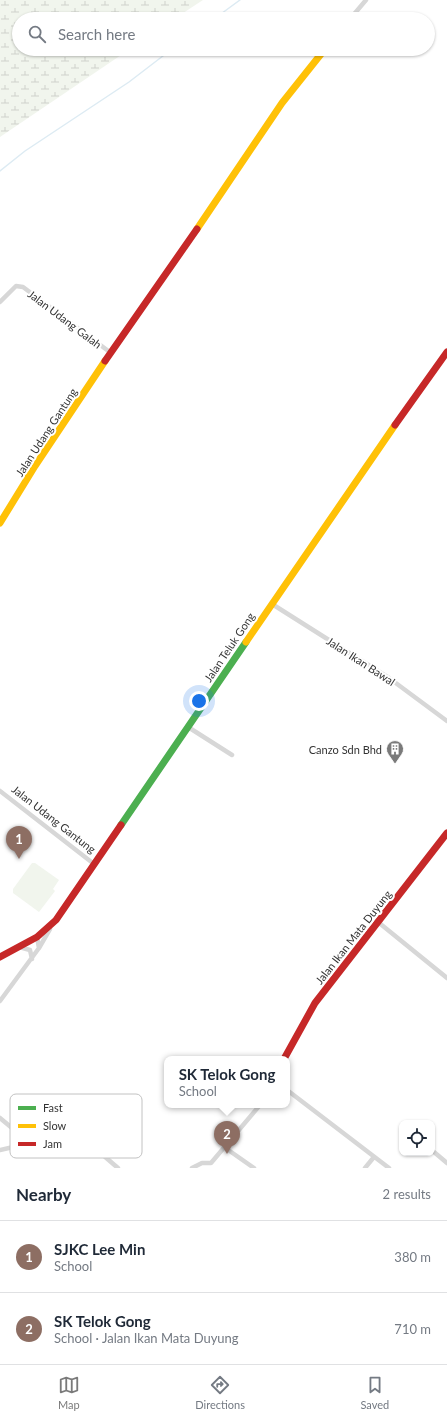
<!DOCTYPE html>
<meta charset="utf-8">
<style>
body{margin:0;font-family:Lato,sans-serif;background:#f2f2f3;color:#1f2937}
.controls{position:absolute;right:12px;bottom:12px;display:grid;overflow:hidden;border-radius:8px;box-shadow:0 1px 3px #0004}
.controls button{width:36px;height:36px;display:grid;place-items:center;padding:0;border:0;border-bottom:1px solid #e0e1e3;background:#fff;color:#1f2937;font:20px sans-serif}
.you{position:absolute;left:199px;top:701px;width:14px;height:14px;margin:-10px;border:3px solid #fff;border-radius:50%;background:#1a73e8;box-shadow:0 0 0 6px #1a73e833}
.badge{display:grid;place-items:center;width:26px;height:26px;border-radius:50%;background:#7a7a7a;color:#fff;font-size:13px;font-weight:700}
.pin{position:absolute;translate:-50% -33px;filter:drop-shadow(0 1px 2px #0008)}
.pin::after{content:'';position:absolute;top:21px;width:14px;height:12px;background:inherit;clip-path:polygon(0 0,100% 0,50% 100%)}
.popup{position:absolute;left:164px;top:1056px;width:126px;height:52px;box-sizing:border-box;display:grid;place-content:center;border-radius:8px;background:#fff;filter:drop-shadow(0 1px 3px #0005);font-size:13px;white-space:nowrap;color:#747a83}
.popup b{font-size:15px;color:#1f2937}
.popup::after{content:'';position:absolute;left:50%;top:100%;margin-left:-8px;border:8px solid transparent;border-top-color:#fff}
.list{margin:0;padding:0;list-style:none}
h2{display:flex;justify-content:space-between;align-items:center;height:52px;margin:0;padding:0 16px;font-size:17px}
h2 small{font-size:13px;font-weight:400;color:#747a83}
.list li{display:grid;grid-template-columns:26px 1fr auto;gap:12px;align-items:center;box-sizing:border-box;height:72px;padding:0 16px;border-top:1px solid #e0e1e3}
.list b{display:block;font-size:15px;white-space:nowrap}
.list p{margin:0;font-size:13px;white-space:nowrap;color:#747a83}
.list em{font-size:13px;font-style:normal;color:#747a83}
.icon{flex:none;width:22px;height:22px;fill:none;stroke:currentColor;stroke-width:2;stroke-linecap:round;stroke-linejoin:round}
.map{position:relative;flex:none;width:447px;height:1168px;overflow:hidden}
.search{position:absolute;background:#fff;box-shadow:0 1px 3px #0004;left:12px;right:12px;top:12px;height:44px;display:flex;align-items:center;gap:10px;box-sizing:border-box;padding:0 14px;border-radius:22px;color:#747a83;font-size:15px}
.sheet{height:196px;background:#fff}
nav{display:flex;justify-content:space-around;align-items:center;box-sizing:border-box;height:56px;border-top:1px solid #e0e1e3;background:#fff;font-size:11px;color:#747a83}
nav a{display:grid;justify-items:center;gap:2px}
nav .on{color:#7a7a7a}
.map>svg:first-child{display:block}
.grass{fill:#f1f5ed}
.wetland{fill:url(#wetland-marsh)}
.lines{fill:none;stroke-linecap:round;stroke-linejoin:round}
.stream{stroke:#ddebf3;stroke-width:1.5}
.street{stroke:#d7d7d7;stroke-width:4.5}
.fast{stroke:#4caf50;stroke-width:7}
.slow{stroke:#ffc107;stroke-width:7}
.jam{stroke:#c62828;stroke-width:7}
.labels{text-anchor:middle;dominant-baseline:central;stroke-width:4;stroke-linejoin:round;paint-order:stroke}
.street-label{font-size:11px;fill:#333;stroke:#fff}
.poi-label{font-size:11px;fill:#333;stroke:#fff;text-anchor:end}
.key{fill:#fff;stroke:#c2c2c2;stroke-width:1}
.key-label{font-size:11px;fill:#333}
</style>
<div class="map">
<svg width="447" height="1168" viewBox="0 0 447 1168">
<defs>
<pattern id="wetland-marsh" width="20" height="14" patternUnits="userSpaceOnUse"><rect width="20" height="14" fill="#f1f5ed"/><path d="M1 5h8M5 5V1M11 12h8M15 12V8" fill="none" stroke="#cfd2cc"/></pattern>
</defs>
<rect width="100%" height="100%" fill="#fff"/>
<path class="grass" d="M32,863H35L59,880L53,889L55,891L39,912L13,893V889Z"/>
<path class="wetland" d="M0,0H203L174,19H19V49H130L0,137Z"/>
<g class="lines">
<path class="stream" d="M214,19L240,0
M0,171L25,151L129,82L172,49"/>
<path class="street" d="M350,19L366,0
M0,302L16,286L23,287L111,353
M272,604L389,678L447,721
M188,727L232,755
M0,791L94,864
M378,922L447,978
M19,947L30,950L32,959
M39,948L50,929
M0,1001L39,948L37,937
M287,1090L389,1168
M0,1118L30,1143
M224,1147L254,1168
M0,1150L61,1136C82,1132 103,1156 118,1168
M434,1152L447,1163
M192,1168L202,1163H211L260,1105
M365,1168L374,1157"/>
<path class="fast" d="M121,825L246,642"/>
<path class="slow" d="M197,229L282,103L325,49
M0,523L35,466L105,361
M246,642L395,425"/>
<path class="jam" d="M105,361L197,229
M395,425L447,352
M0,957L37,937L56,920L121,825
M284,1059L315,1003L447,833"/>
</g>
<defs>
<g id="building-pin" transform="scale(0.9)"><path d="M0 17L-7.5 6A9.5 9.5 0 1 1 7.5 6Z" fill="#7a7a7a" stroke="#fff"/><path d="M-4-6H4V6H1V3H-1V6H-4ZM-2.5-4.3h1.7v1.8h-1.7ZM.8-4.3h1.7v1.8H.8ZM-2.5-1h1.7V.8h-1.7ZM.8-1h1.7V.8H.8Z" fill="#fff"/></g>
</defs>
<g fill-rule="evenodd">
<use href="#building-pin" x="395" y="749"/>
</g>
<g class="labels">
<g class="street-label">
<text transform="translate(65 319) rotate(37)">Jalan Udang Galah</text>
<text transform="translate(46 432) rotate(-57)">Jalan Udang Gantung</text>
<text transform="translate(229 647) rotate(-56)">Jalan Teluk Gong</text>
<text transform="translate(361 661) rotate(33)">Jalan Ikan Bawal</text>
<text transform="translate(54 819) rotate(38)">Jalan Udang Gantung</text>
<text transform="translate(353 937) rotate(-52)">Jalan Ikan Mata Duyung</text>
</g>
<g class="poi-label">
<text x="382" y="749">Canzo Sdn Bhd</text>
</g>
</g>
<rect x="10" y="1094" width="132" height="64" rx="6" class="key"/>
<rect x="18" y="1106" width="18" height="4" fill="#4caf50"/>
<rect x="18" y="1124" width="18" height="4" fill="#ffc107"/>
<rect x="18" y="1142" width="18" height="4" fill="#c62828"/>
<g class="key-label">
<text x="43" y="1112">Fast</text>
<text x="43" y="1130">Slow</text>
<text x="43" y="1148">Jam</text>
</g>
</svg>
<div class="controls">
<button><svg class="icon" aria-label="locate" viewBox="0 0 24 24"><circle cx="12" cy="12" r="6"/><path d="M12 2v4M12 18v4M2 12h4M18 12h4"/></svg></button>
</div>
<div class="you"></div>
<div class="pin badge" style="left:19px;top:859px;background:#8d6e63">1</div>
<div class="pin badge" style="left:227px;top:1154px;background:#8d6e63">2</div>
<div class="popup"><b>SK Telok Gong</b>School</div>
<div class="search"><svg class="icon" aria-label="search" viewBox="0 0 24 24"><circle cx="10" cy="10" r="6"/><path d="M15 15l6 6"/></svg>Search here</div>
</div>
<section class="sheet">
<h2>Nearby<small>2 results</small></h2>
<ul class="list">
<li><span class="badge" style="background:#8d6e63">1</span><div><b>SJKC Lee Min</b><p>School</p></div><em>380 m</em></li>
<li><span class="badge" style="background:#8d6e63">2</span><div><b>SK Telok Gong</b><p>School · Jalan Ikan Mata Duyung</p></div><em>710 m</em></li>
</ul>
</section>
<nav>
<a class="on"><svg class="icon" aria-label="map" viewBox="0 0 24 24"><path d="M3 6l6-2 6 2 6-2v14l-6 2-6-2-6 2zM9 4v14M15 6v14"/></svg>Map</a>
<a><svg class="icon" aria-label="directions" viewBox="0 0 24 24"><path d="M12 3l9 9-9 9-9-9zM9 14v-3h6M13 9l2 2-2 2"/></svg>Directions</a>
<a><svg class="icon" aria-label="saved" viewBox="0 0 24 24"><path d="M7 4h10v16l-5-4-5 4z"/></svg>Saved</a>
</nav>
